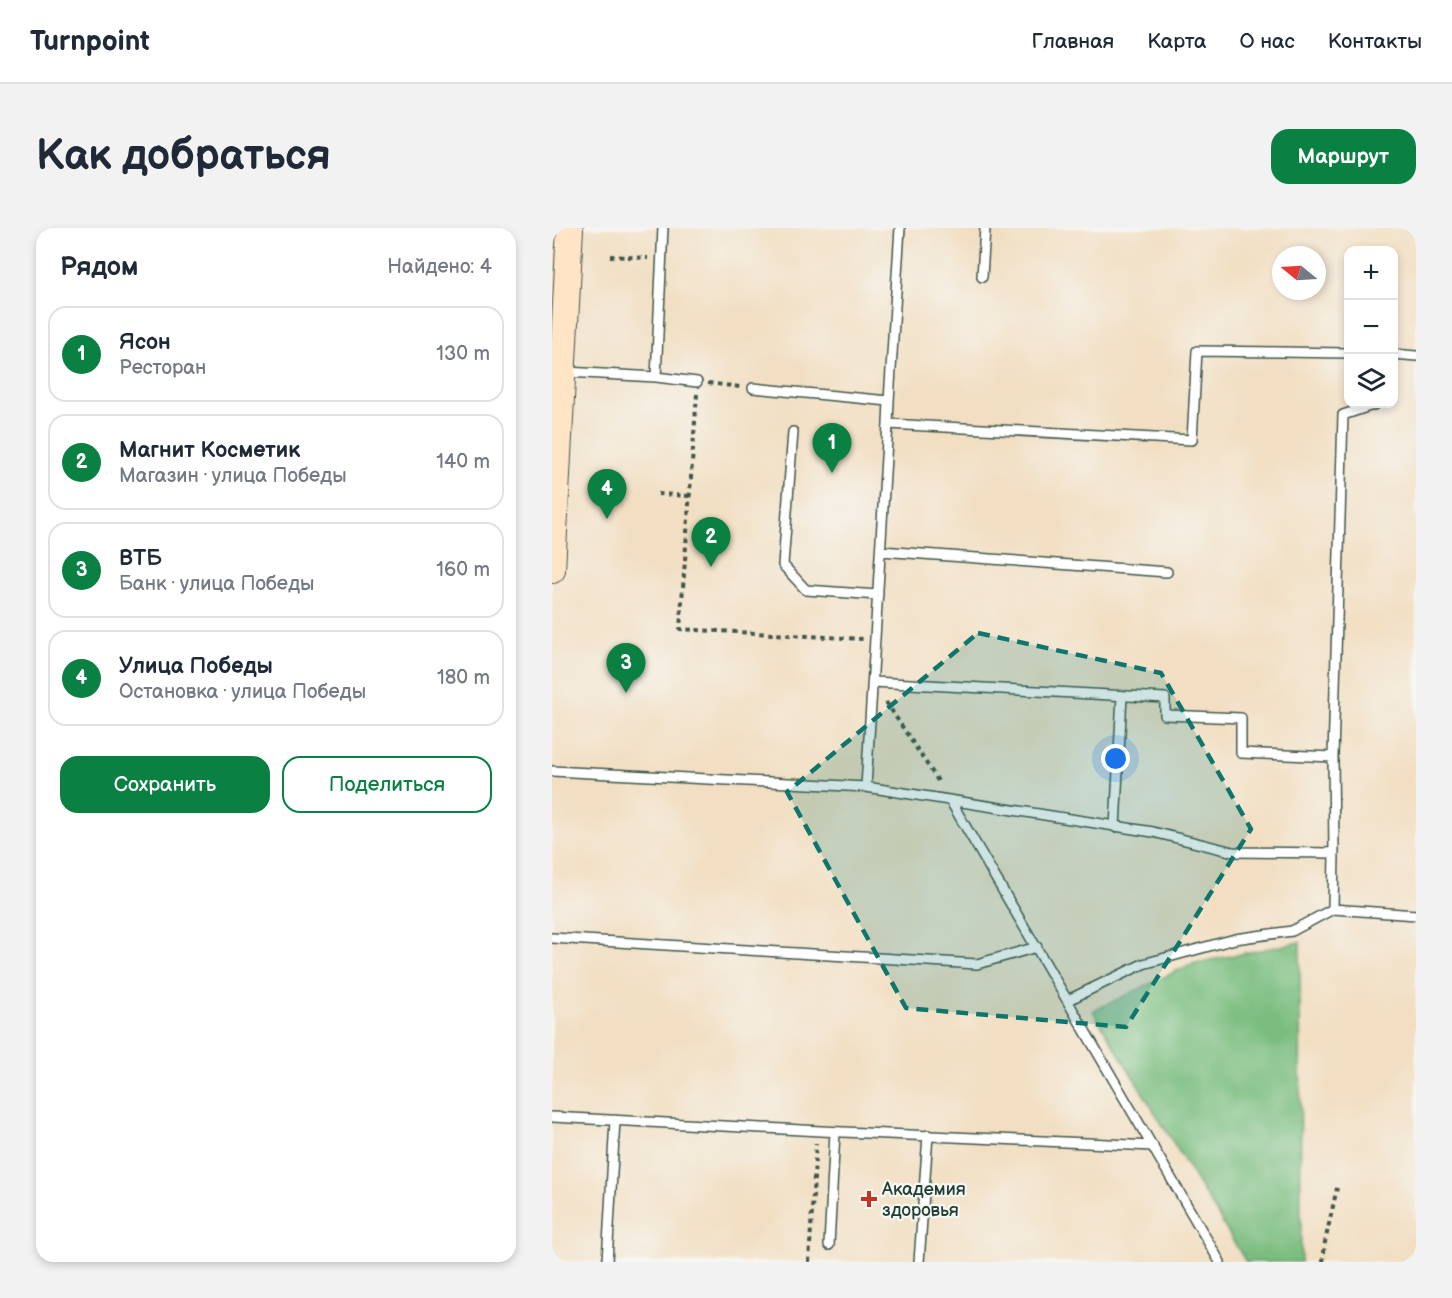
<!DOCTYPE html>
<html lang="ru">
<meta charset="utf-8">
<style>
body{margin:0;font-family:"Balsamiq Sans",sans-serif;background:#f2f2f3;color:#1f2937}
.controls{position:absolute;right:18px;top:18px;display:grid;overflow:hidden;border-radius:12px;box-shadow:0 3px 9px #0003}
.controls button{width:54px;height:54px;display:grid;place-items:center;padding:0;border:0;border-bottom:2px solid #e0e1e3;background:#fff;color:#1f2937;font:30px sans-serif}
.compass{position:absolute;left:720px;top:18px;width:54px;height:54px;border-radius:50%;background:#fff;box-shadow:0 3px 9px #0003;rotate:288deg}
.you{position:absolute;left:564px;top:531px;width:21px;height:21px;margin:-15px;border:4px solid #fff;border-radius:50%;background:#1a73e8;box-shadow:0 0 0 9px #1a73e833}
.badge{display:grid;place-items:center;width:39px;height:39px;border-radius:50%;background:#0b8043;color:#fff;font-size:20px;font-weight:700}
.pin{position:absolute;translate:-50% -50px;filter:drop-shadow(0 2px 3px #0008)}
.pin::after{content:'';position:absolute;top:32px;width:21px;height:18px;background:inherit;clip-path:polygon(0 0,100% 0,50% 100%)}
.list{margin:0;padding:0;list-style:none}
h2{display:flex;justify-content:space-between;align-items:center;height:78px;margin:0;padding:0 24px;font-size:26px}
h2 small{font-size:20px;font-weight:400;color:#747a83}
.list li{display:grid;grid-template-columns:39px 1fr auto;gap:18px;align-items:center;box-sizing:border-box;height:96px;margin:0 12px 12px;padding:0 12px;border:2px solid #e0e1e3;border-radius:18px}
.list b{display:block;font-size:22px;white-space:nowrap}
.list p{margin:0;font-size:20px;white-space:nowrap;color:#747a83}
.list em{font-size:20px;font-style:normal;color:#747a83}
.actions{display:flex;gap:12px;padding:18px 24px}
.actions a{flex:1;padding:14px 0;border:2px solid #0b8043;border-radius:18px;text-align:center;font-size:21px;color:#0b8043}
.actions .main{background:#0b8043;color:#fff}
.icon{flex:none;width:33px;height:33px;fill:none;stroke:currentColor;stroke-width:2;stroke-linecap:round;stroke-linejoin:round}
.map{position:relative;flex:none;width:864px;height:1034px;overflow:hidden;border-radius:18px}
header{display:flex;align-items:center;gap:36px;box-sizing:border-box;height:84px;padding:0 30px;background:#fff;border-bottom:2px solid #e0e1e3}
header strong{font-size:28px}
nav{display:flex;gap:33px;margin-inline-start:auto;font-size:21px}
.intro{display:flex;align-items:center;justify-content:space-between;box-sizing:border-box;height:144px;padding:0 36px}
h1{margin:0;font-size:42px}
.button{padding:15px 27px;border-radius:18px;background:#0b8043;color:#fff;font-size:21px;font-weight:700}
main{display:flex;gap:36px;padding:0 36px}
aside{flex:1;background:#fff;border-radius:18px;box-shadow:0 3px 9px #0003}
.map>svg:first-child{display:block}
.forest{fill:#7abd7f;stroke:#4c7d5a;stroke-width:1.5}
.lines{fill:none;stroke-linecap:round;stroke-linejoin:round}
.service-casing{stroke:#3f5549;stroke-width:12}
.secondary-casing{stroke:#3f5549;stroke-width:28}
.path{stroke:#3f5549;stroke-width:4;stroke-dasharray:4.5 4.5;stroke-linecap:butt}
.service{stroke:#fff;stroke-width:9}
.secondary{stroke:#ffe4c6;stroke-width:26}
.marked{fill:#0f766e;fill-opacity:0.2;stroke:#0f766e;stroke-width:4.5;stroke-dasharray:12 8;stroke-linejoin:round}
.poi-dot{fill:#c8321e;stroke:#f6f6f2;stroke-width:2}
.labels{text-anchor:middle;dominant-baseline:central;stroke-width:4.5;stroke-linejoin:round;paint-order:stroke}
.poi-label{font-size:18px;fill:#1f3d34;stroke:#f6f6f2;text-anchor:start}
</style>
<header>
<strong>Turnpoint</strong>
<nav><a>Главная</a><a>Карта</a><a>О нас</a><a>Контакты</a></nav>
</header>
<div class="intro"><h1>Как добраться</h1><a class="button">Маршрут</a></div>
<main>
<aside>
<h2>Рядом<small>Найдено: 4</small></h2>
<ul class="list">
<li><span class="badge">1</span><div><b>Ясон</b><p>Ресторан</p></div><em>130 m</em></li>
<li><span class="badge">2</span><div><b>Магнит Косметик</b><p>Магазин · улица Победы</p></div><em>140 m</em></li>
<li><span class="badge">3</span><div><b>ВТБ</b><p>Банк · улица Победы</p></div><em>160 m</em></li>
<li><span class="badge">4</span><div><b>Улица Победы</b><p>Остановка · улица Победы</p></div><em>180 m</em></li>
</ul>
<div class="actions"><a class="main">Сохранить</a><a>Поделиться</a></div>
</aside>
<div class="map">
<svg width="864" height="1034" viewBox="0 0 864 1034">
<rect width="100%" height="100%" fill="#f6f6f2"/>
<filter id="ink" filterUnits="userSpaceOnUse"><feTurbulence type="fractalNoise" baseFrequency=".0167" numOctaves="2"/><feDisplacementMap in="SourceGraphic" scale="12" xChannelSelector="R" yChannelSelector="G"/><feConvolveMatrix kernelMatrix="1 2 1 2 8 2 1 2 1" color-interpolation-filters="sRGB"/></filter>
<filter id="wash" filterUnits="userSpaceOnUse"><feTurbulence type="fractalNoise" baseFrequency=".008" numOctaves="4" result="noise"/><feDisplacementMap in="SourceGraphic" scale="24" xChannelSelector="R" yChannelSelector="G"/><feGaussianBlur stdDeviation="1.35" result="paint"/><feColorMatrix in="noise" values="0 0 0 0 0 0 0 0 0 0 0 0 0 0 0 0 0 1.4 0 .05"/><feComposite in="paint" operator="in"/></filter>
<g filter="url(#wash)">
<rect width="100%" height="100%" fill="#f2dfc3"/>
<path class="forest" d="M748,714L749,1034H694L541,783L639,736Z"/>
</g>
<g filter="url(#ink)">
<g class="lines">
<g class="service-casing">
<path id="service" d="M430,49L433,0
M842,126L864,128
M14,144L104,149L145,154
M104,149L111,0
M201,160L337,173
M336,196L640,212L645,123L796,125
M241,204L231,337L254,362L326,367
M329,323L615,344
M321,454L613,470V487L689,490V525L781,529
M0,543L314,559L601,604L681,624L782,625
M314,559L336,196L337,173L348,0
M398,572L668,1034
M563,599L570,468
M781,681L782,625L781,529L791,187L824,176
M0,710L425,736L485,719
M516,772L591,736L683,711L740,703L781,681L864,687
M0,889L269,903L601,918
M277,1017L283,904
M55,1034L63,892
M367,1034L376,907"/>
</g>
<g class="secondary-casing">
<path id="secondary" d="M0,342L18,0"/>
</g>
<path class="path" d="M58,28L96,30
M156,155L188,159
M145,166L128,401L311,411
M106,266L138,268
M334,474L388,556
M257,1034L264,915
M771,1034L773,1014L785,960"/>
<use href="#service" class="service"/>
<use href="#secondary" class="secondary"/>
</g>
</g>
<path class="marked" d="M426,405L609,445L699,601L574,799L354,780L235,564Z"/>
<path class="poi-dot" d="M314 962h6v6h6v6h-6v6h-6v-6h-6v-6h6z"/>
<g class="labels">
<g class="poi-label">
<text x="330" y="961">Академия<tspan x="330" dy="21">здоровья</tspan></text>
</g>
</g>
</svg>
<div class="controls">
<button>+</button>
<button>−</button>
<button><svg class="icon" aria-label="layers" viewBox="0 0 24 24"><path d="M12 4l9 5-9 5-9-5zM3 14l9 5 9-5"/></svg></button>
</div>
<svg class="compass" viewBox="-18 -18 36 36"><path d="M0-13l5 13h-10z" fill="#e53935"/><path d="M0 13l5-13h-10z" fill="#747a83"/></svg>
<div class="you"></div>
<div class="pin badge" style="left:280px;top:245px">1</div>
<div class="pin badge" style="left:159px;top:339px">2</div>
<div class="pin badge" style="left:74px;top:465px">3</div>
<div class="pin badge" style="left:55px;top:291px">4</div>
</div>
</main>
